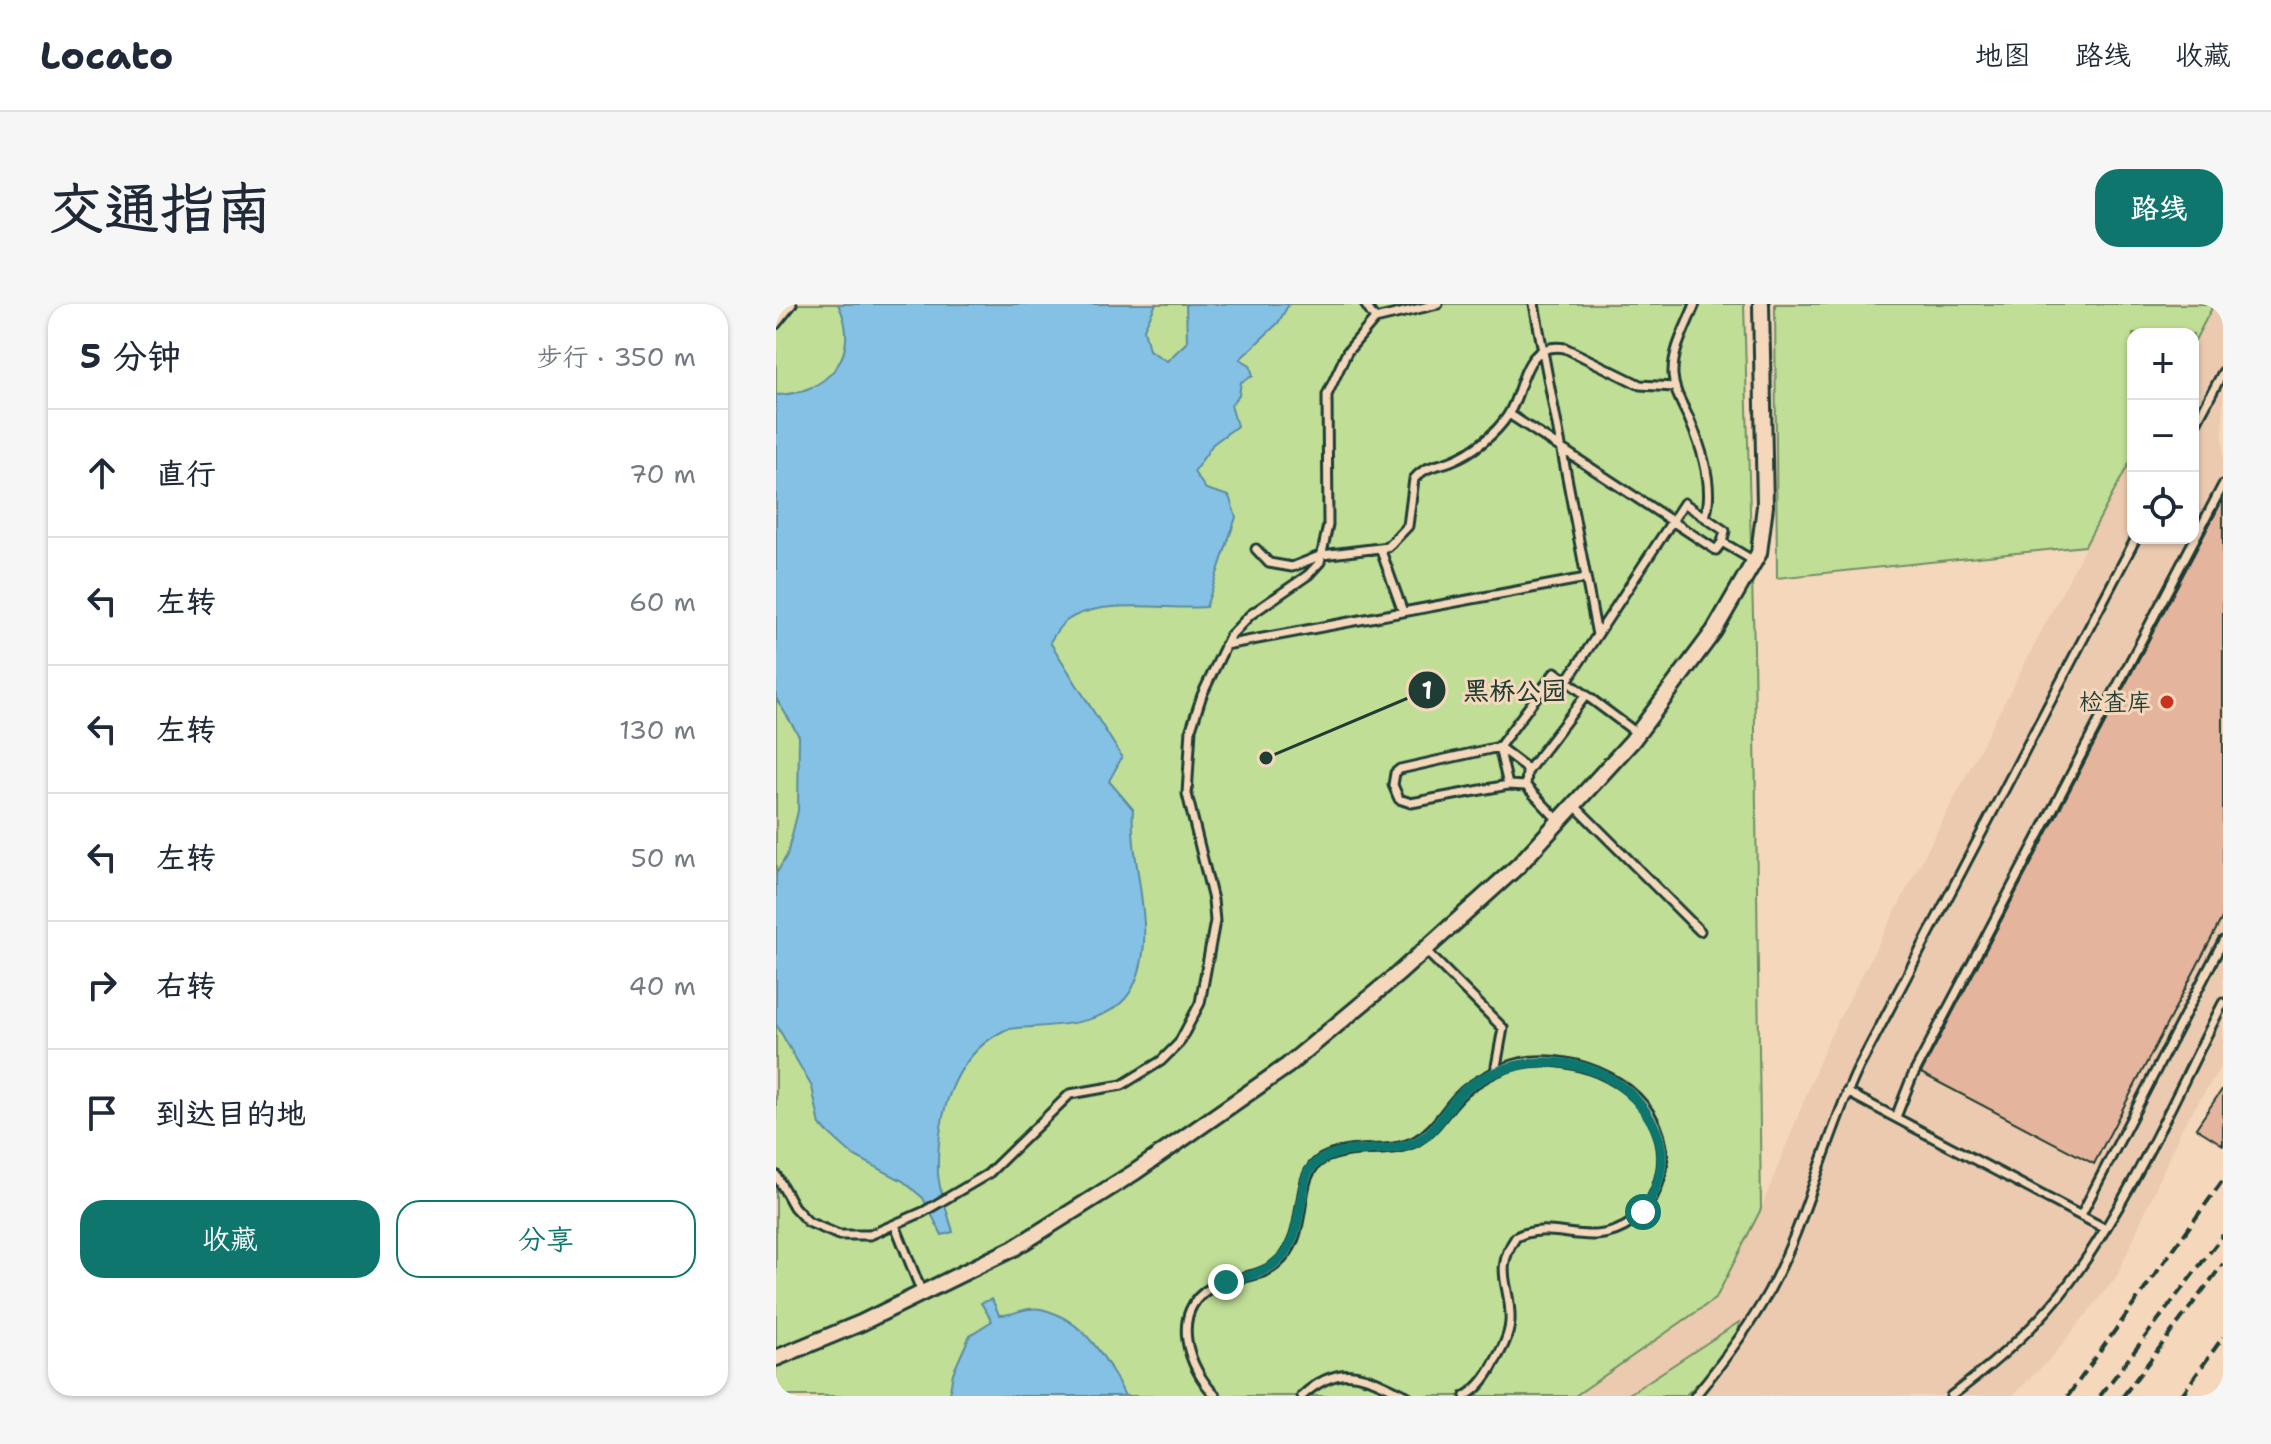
<!DOCTYPE html>
<html lang="zh">
<meta charset="utf-8">
<style>
body{margin:0;font-family:"Shantell Sans","LXGW WenKai TC",sans-serif;background:#f6f6f7;color:#1f2937}
.controls{position:absolute;right:24px;top:24px;display:grid;overflow:hidden;border-radius:16px;box-shadow:0 2px 6px #0004}
.controls button{width:72px;height:72px;display:grid;place-items:center;padding:0;border:0;border-bottom:2px solid #e0e1e3;background:#fff;color:#1f2937;font:40px sans-serif}
.stop{position:absolute;width:24px;height:24px;margin:-18px;border:6px solid #0f766e;border-radius:50%;background:#fff}
.stop.end{background:#0f766e;border-color:#fff;box-shadow:0 2px 8px #0008}
.list{margin:0;padding:0;list-style:none}
h2{display:flex;justify-content:space-between;align-items:center;height:104px;margin:0;padding:0 32px;font-size:34px}
h2 small{font-size:26px;font-weight:400;color:#747a83}
.list li{display:grid;grid-template-columns:52px 1fr auto;gap:24px;align-items:center;box-sizing:border-box;height:128px;padding:0 32px;border-top:2px solid #e0e1e3}
.list b{display:block;font-size:30px;white-space:nowrap}
.list em{font-size:26px;font-style:normal;color:#747a83}
.actions{display:flex;gap:16px;padding:24px 32px}
.actions a{flex:1;padding:18px 0;border:2px solid #0f766e;border-radius:24px;text-align:center;font-size:28px;color:#0f766e}
.actions .main{background:#0f766e;color:#fff}
.icon{flex:none;width:44px;height:44px;fill:none;stroke:currentColor;stroke-width:2;stroke-linecap:round;stroke-linejoin:round}
.map{position:relative;flex:none;width:1447px;height:1092px;overflow:hidden;border-radius:24px}
header{display:flex;align-items:center;gap:48px;box-sizing:border-box;height:112px;padding:0 40px;background:#fff;border-bottom:2px solid #e0e1e3}
header strong{font-size:38px}
nav{display:flex;gap:44px;margin-inline-start:auto;font-size:28px}
.intro{display:flex;align-items:center;justify-content:space-between;box-sizing:border-box;height:192px;padding:0 48px}
h1{margin:0;font-size:56px}
.button{padding:20px 36px;border-radius:24px;background:#0f766e;color:#fff;font-size:28px;font-weight:700}
main{display:flex;gap:48px;padding:0 48px}
aside{flex:1;background:#fff;border-radius:24px;box-shadow:0 2px 6px #0004}
.map>svg:first-child{display:block}
.built{fill:#eccaaf}
.green{fill:#c0de96;stroke:#708e65;stroke-width:2}
.water{fill:#84c1e4;stroke:#5c8c9e;stroke-width:2}
.building{fill:#e5b49c;stroke:#1f3d34;stroke-width:2}
.lines{fill:none;stroke-linecap:round;stroke-linejoin:round}
.lane-casing{stroke:#1f3d34;stroke-width:13}
.street-casing{stroke:#1f3d34;stroke-width:20}
.lane{stroke:#f5d8bc;stroke-width:7}
.street{stroke:#f5d8bc;stroke-width:14}
.rail{stroke:#1f3d34;stroke-width:4;stroke-dasharray:12 6;stroke-linecap:butt}
.route{stroke:#0f766e;stroke-width:10}
.poi-dot{fill:#c8321e;stroke:#f5d8bc;stroke-width:3}
.labels{text-anchor:middle;dominant-baseline:central;stroke-width:6;stroke-linejoin:round;paint-order:stroke}
.poi-label{font-size:24px;fill:#1f3d34;stroke:#f5d8bc;text-anchor:end}
.leader{fill:none;stroke:#1f3d34;stroke-width:3}
.callout-dot{fill:#1f3d34;stroke:#f5d8bc;stroke-width:3}
.mark-label{font-size:24px;text-anchor:middle;font-weight:bold;fill:#fff}
.callout-label{font-size:26px;text-anchor:middle;font-weight:bold;fill:#1f3d34;stroke:#f5d8bc;stroke-width:6;stroke-linejoin:round;paint-order:stroke}
</style>
<header>
<strong>Locato</strong>
<nav><a>地图</a><a>路线</a><a>收藏</a></nav>
</header>
<div class="intro"><h1>交通指南</h1><a class="button">路线</a></div>
<main>
<aside>
<h2>5 分钟<small>步行 · 350 m</small></h2>
<ul class="list">
<li><svg class="icon" aria-label="ahead" viewBox="0 0 24 24"><path d="M12 20V5M6 11l6-6 6 6"/></svg><div><b>直行</b></div><em>70 m</em></li>
<li><svg class="icon" aria-label="left" viewBox="0 0 24 24"><path d="M17 20v-9H6M10 6l-5 5 5 5"/></svg><div><b>左转</b></div><em>60 m</em></li>
<li><svg class="icon" aria-label="left" viewBox="0 0 24 24"><path d="M17 20v-9H6M10 6l-5 5 5 5"/></svg><div><b>左转</b></div><em>130 m</em></li>
<li><svg class="icon" aria-label="left" viewBox="0 0 24 24"><path d="M17 20v-9H6M10 6l-5 5 5 5"/></svg><div><b>左转</b></div><em>50 m</em></li>
<li><svg class="icon" aria-label="right" viewBox="0 0 24 24"><path d="M7 20v-9h11M14 6l5 5-5 5"/></svg><div><b>右转</b></div><em>40 m</em></li>
<li><svg class="icon" aria-label="arrive" viewBox="0 0 24 24"><path d="M6 21V4h12l-3 4 3 4H6"/></svg><div><b>到达目的地</b></div></li>
</ul>
<div class="actions"><a class="main">收藏</a><a>分享</a></div>
</aside>
<div class="map">
<svg width="1447" height="1092" viewBox="0 0 1447 1092">
<rect width="100%" height="100%" fill="#f5d8bc"/>
<filter id="ink" filterUnits="userSpaceOnUse"><feTurbulence type="fractalNoise" baseFrequency=".0125" numOctaves="2"/><feDisplacementMap in="SourceGraphic" scale="16" xChannelSelector="R" yChannelSelector="G"/><feConvolveMatrix kernelMatrix="1 2 1 2 8 2 1 2 1" color-interpolation-filters="sRGB"/></filter>
<g filter="url(#ink)">
<path class="built" d="M1438,0H1447V759L1406,824L1341,972L1276,1053L1236,1092H799L940,994L985,905L1052,736L1357,152V234H1417V40Z"/>
<path class="green" d="M0,0H968L978,345L985,905L940,994L799,1092H0Z
M999,0H1438L1417,40V30H1357V152L1309,242L1001,274Z
M963,1018C963,1040 925,1076 909,1092H850Z"/>
<path class="water" d="M62,0H380L368,25L373,46L391,57L411,38L410,0H513L502,19L464,55L474,61L477,72L465,78L463,91L455,101L461,122L437,140L418,168L430,185L453,192L460,213L430,303C390,306 321,293 289,318C283,322 278,332 274,338L346,453L333,477L357,505C353,563 385,630 356,685C338,718 290,721 257,723C249,724 235,723 227,727C175,754 161,814 162,869C163,888 172,909 177,928L166,931L147,894L127,877L77,851L44,821L36,783L0,720V570L11,551L22,507L23,432L0,394V91C51,90 87,51 62,0Z
M216,995L223,1011C237,1012 249,1002 265,1005C308,1015 332,1056 349,1092H173L177,1069L194,1031L216,1017L205,999Z"/>
<path class="building" d="M1447,195V612L1318,860L1145,769Z
M1447,784V841L1420,824Z"/>
<g class="lines">
<g class="lane-casing">
<path id="lane" d="M589,0L599,15
M758,0L821,331
M919,0C910,23 896,46 897,71C898,88 907,101 914,117C926,145 939,184 929,213
M0,20L16,0
M733,110L940,246L946,238
M1417,125L1447,68
M604,244L627,308
M480,245L493,259L516,263L546,251L612,243L632,222L638,175C650,161 660,163 675,157C696,149 720,130 732,111C749,85 746,37 789,44L864,81L898,83
M449,341L810,274
M791,377L908,199L949,227L946,238L978,257
M723,443L732,481
M723,443L753,466
M750,482L732,481L635,499L623,495L617,481L619,469L624,465L723,443L779,368L862,430
M798,501L924,627
M783,517L750,482L751,468L810,391
M649,646L727,724L719,768
M1071,788L1328,924
M1120,813L1135,775L1447,181
M0,871L18,903L32,918L63,931H94L147,908L212,870L294,790L346,781L385,757L403,739L424,699L439,617L437,596L411,490L415,425L426,391L454,332L474,311L532,271L544,258L552,221L551,91L571,48L599,15L662,0
M1305,911L1447,637
M119,921L146,989
M440,1092C412,1065 392,1007 436,983C455,973 481,975 499,961C537,932 514,873 546,855C576,839 613,852 640,837C664,824 672,797 695,782C710,772 726,763 744,759C800,748 877,780 886,843C890,869 878,902 856,918C814,948 777,914 740,933C716,968 736,982 734,1018C733,1033 725,1047 718,1059C711,1073 702,1085 689,1092
M526,1092C566,1056 589,1072 631,1092
M919,1092C946,1059 973,1024 993,987C1030,919 1048,837 1082,765L1360,234
M1175,1092C1219,1059 1262,1022 1294,978C1356,893 1399,792 1447,699"/>
</g>
<g class="street-casing">
<path id="street" d="M0,1054L85,1019L238,944L359,868L511,762L622,670L743,561L856,437L938,327L983,249L989,202L985,0"/>
</g>
<use href="#lane" class="lane"/>
<use href="#street" class="street"/>
<path class="rail" d="M1292,1092L1447,876
M1324,1092L1447,931
M1347,1092L1447,960
M1405,1092L1447,1033"/>
</g>
</g>
<g class="lines" filter="url(#ink)">
<path class="route" d="M450,978C513,965 518,946 527,887C529,877 530,867 539,860C568,837 606,852 638,839C663,828 671,799 692,783C752,742 839,751 876,818C893,848 886,881 867,908"/>
</g>
<circle class="poi-dot" cx="1391" cy="398" r="8"/>
<g class="labels">
<g class="poi-label">
<text x="1375" y="398">检查库</text>
</g>
</g>
<path class="leader" d="M490 454L651 386"/>
<g class="callout-dot">
<circle cx="490" cy="454" r="8"/>
<circle cx="651" cy="386" r="20"/>
</g>
<g class="mark-label">
<text x="651" y="395">1</text>
</g>
<g class="callout-label">
<text x="739" y="396">黑桥公园</text>
</g>
</svg>
<div class="controls">
<button>+</button>
<button>−</button>
<button><svg class="icon" aria-label="locate" viewBox="0 0 24 24"><circle cx="12" cy="12" r="6"/><path d="M12 2v4M12 18v4M2 12h4M18 12h4"/></svg></button>
</div>
<div class="stop" style="left:867px;top:908px"></div>
<div class="stop end" style="left:450px;top:978px"></div>
</div>
</main>
